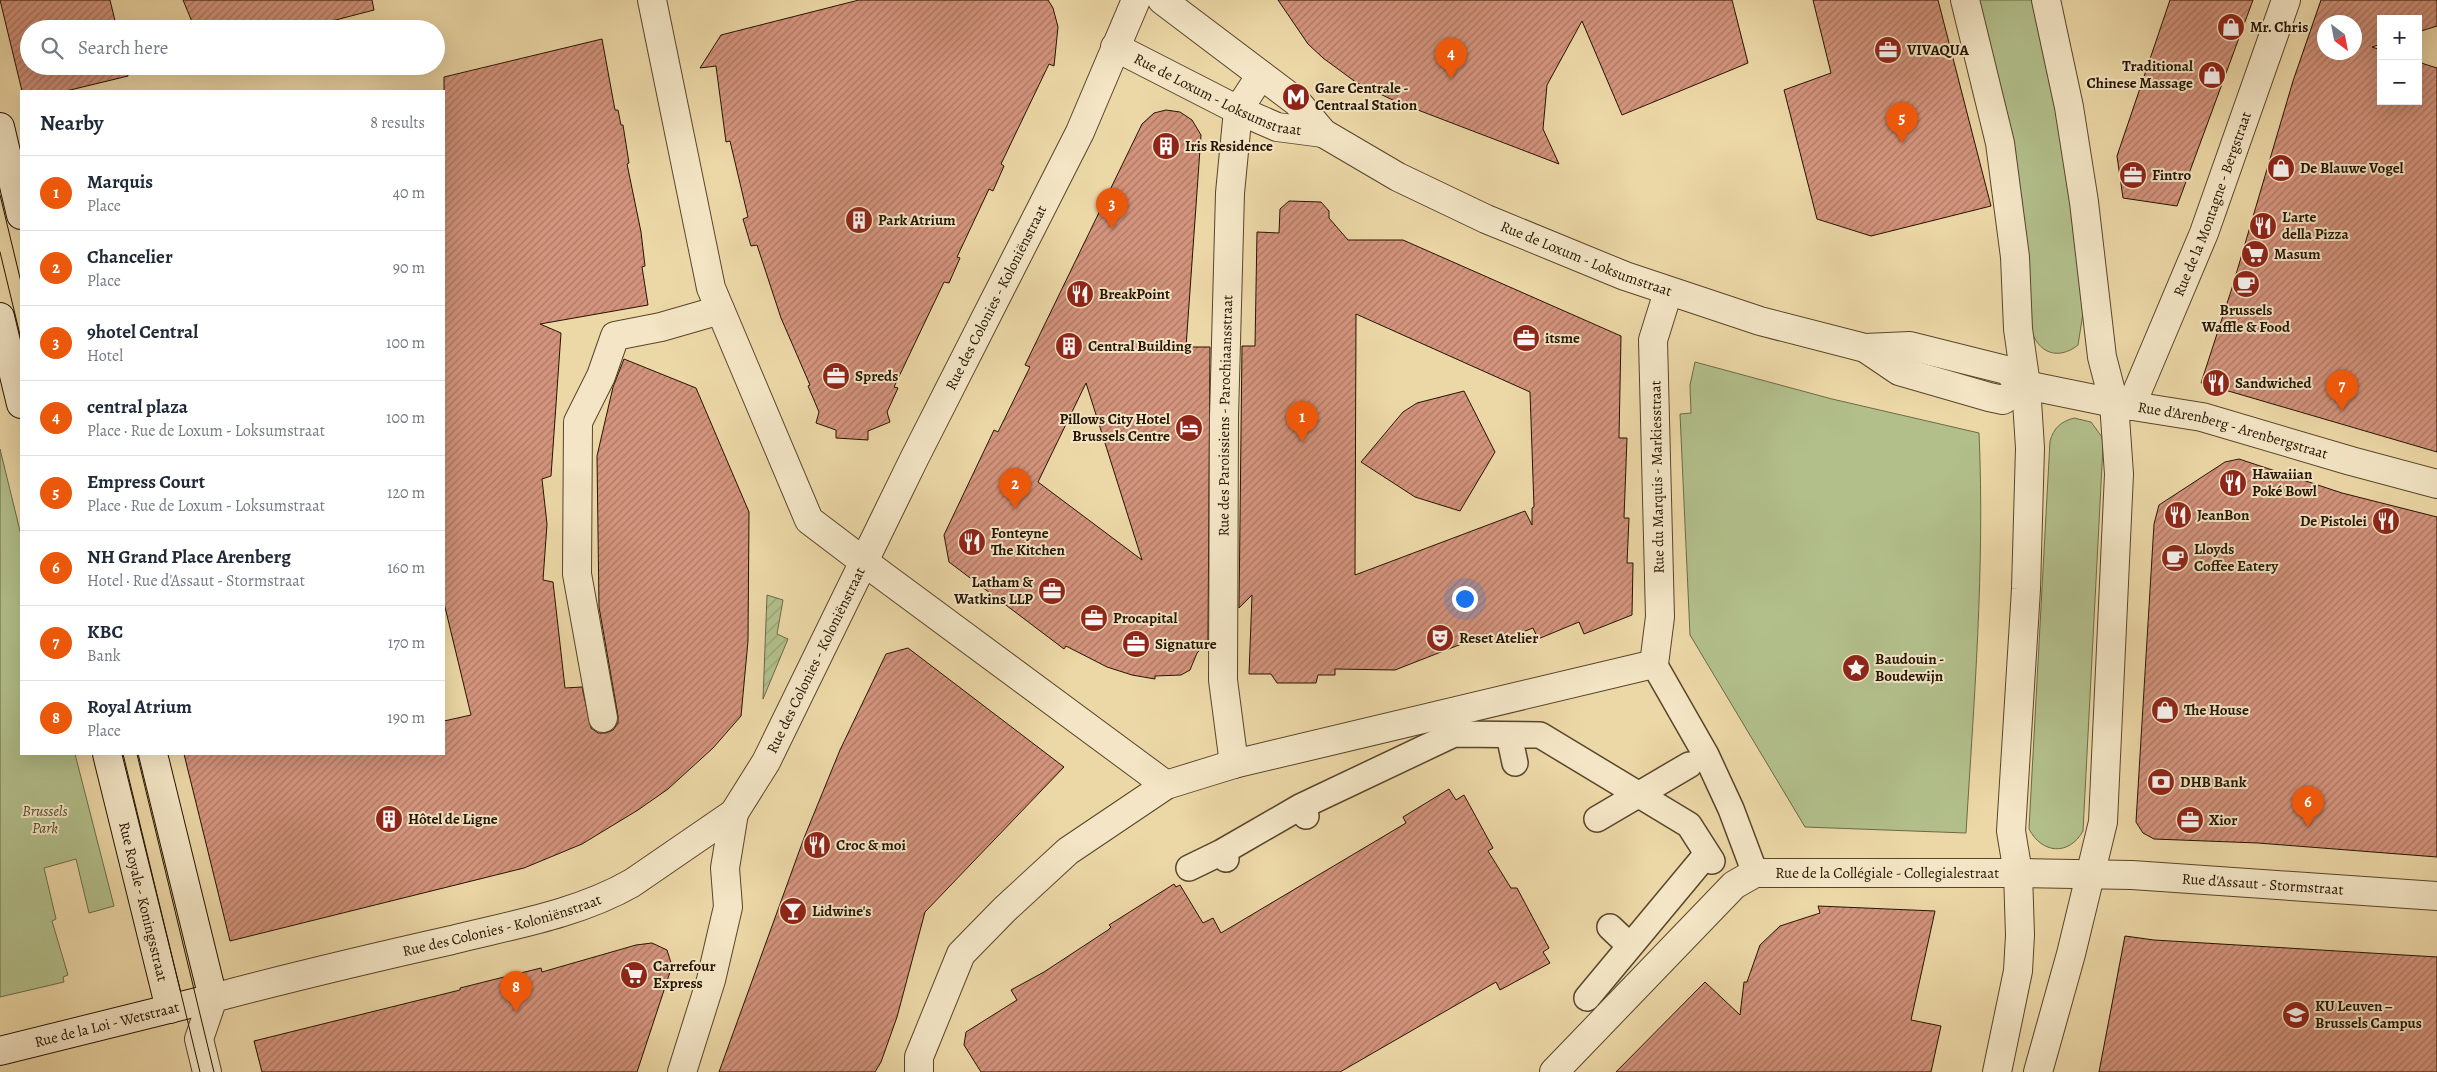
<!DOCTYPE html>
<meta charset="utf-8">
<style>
body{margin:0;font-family:Alegreya,serif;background:#f6f6f7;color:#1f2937}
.controls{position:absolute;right:15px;top:15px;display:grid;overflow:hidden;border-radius:0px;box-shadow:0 5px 20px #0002}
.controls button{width:45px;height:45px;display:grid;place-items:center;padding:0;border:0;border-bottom:1px solid #e0e1e3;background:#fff;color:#1f2937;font:25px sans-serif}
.compass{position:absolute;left:2317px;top:15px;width:45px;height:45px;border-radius:50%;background:#fff;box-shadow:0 5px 20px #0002;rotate:148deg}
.you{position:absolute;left:1464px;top:598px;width:18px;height:18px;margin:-12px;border:4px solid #fff;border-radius:50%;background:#1a73e8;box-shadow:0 0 0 8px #1a73e833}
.badge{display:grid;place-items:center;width:32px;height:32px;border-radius:50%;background:#ea580c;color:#fff;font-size:16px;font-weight:700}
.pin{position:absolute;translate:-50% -41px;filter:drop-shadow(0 1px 2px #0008)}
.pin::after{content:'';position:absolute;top:26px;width:18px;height:15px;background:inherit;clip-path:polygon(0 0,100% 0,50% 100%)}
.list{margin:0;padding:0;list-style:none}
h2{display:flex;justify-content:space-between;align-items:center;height:65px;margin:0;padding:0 20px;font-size:21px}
h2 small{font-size:16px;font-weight:400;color:#747a83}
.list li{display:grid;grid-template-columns:32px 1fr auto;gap:15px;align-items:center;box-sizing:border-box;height:75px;padding:0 20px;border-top:1px solid #e0e1e3}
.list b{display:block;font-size:19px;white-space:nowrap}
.list p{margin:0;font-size:16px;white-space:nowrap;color:#747a83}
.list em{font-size:16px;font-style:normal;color:#747a83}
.icon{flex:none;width:28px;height:28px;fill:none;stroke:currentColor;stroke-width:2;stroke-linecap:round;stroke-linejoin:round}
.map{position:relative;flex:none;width:2437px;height:1072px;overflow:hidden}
.search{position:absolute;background:#fff;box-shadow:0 5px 20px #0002;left:20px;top:20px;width:425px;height:55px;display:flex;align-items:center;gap:12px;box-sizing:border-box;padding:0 18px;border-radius:28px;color:#747a83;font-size:19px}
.panel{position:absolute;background:#fff;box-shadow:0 5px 20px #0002;left:20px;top:90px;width:425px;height:665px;border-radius:0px}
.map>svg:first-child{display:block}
.park{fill:#b2bf8b;stroke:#6c6a46}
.garden{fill:url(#garden-furrows);stroke:#6c6a46}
.building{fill:url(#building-hatch);stroke:#261401;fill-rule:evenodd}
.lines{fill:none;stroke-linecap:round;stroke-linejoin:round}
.pedestrian-casing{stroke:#58452a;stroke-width:28}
.minor-casing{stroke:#58452a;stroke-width:30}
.tertiary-casing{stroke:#58452a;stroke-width:30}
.secondary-casing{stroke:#261401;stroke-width:30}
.pedestrian{stroke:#f3e5c5;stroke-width:25}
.minor{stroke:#f3e5c5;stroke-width:28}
.tertiary{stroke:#f3e5c5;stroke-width:28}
.secondary{stroke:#f3e5c5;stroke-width:28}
.tram{stroke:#261401;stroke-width:1}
.labels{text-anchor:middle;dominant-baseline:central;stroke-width:4;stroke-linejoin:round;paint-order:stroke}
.poi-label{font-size:15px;font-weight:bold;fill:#261401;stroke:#f3e5c5;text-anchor:start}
.street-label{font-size:15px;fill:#261401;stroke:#f3e5c5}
.park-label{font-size:15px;font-style:italic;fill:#50472a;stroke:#f3e5c5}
</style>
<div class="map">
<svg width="2437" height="1072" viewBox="0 0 2437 1072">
<defs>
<pattern id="garden-furrows" width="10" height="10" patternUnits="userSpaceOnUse" patternTransform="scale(1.25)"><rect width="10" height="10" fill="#b2bf8b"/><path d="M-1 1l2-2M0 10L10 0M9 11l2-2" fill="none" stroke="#99a376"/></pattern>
<pattern id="building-hatch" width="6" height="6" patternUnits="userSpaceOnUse" patternTransform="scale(1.25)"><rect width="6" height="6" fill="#d3937c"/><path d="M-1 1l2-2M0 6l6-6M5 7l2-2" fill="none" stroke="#ab7763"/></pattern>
</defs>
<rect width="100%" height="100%" fill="#ecd7a6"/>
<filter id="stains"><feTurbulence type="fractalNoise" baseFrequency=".004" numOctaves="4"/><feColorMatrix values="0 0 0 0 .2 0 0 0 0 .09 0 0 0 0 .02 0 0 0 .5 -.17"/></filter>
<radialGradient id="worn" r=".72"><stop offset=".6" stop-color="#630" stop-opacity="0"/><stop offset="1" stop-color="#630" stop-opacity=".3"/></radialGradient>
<path class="park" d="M1979,0H2034L2064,138L2084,307L2078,345C2058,361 2037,353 2031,328Z
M1695,362L1832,399L1979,433C1985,567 1974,700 1966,833L1805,827L1690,635L1680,414L1691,413L1690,385Z
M2074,418L2091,422L2102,437L2103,446L2083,831C2069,856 2042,854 2029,829L2050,441C2054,428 2060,422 2074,418Z
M0,449L21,535V754H75L114,906L89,913L76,859L44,868L56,919L52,921L68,975L63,977L64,982L0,997Z"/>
<path class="garden" d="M767,595L783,600L777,634L788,639L763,699Z"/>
<path class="building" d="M0,0H110L117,29H29V66H126L128,76L66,91H22Z
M183,0H372L374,10L301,29H195Z
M859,0H1048L1053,8L1058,27L1054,66L1049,64L1001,164L1004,166L993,191L989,189L957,257L960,258L949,283L944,282L894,387L898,388L887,412L890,422L868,431V440L836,438V430L816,423L819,412L808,386L810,385L781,318L757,245L751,246L743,219L748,217L730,141L726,142L716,66L700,68L721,35Z
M1278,0H1732L1748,63L1622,115L1582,21L1547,85L1543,129L1559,164L1397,102L1357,83L1323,58L1308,44Z
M1813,0H1938L1991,206L1871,236L1817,219L1784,90L1831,73Z
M2170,0H2253L2177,206L2123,198L2117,156Z
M2321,0H2437V26L2418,32V19H2381V44L2372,47L2381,50V101H2418V62L2437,68V452L2201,383L2232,288L2293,81ZM2324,22H2354V52H2324Z
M602,39L615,110H618L621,125H623L629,163L627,164L641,232L645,266L642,267L648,305L540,324L561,333L551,476L542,479L547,524L543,580L553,582L565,688L582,687L591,728L598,733H606L613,730L618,723V716L599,607L597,456L613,387L624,359L696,388L749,512L748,641L741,716L713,748L668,789L638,810L582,844L524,868L230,941L184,754H444V721L471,715L444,603V77Z
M1166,110L1180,112L1192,120L1201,135L1186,347H1210L1208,642L1197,653L1190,670L1181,675L1155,676V679L1132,675L1107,667L1066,646L1064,649L949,562L944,535L994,430L998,432L1030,367L1025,365L1142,124L1154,113ZM1086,383L1142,560L1038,482Z
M1289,201L1321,202L1329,211V218L1348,240H1403L1621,336L1619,438H1627L1624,518H1629L1627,563H1633L1632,615L1584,634L1579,622L1538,639L1533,628L1491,644L1487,634L1395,670L1335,669V675H1318L1316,683H1277L1271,674H1249L1252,595L1239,608L1242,346H1255L1257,232L1279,233L1280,209ZM1356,314L1530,392L1534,507L1532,508V525L1525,511L1355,575Z
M1464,391L1495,452L1460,511L1415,497L1361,462L1403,412L1417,403Z
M2239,459L2342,493L2437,517V857L2258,843L2154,839L2143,833L2136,822L2154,524L2159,505L2225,462Z
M908,648L1064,767L925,912L897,1017L881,1062L875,1072H719L804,838L840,750L886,654Z
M1449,789L1456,800L1464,795L1493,848L1488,851L1511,888H1517L1549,948L1543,952L1550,963L1500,990L1496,982L1340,1072H981L964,1045L966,1032L1017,1000L1011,990L1044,972L1108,930L1111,927L1109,925L1174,884L1176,887L1180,885L1203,923L1213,918L1221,933L1406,823L1403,817Z
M1818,906L1935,911L1911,1020L1941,1026L1931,1072H1616L1705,982L1740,1015L1744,982H1747L1760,945L1780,926L1820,913Z
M2125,936L2154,940L2437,957V1072H2099Z
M652,943L667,950L672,966L637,1072H262L254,1041L460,990V988L500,978L541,968L542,972L636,945Z"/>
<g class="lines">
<g class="pedestrian-casing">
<path id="pedestrian" d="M1654,664L1706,755L1731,809L1755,873
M1509,735L1515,763
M1300,807L1454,734L1540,735L1689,825L1712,861
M1597,819L1689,765
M1222,852L1300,807L1306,816
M1189,868L1222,852L1226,859
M1610,927L1630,946
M1587,998L1706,855"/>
</g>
<g class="minor-casing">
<g id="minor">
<path d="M1965,0L2000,143L2015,257L2018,329L2026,385"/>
<path d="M2046,0L2069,107L2084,202L2102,357L2114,403"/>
<path id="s1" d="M2131,406L2204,233L2286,0"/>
<path d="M863,561L1166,785"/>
<path d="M603,718L577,574L578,422L601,376L615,336L661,327L720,310"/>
<path id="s2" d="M1234,764L1223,680L1224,417L1230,193L1238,110L1261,75"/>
<path d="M682,1072L711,980L728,907L725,868L734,813"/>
<path d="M919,1072V1057L961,954L1005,909L1068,851L1166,785L1234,764L1654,664L1660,617L1653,340L1668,292"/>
<path id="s3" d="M1554,1072L1734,885L1755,873H2018"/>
</g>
</g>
<g class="tertiary-casing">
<g id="tertiary">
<path d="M652,0L711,288L809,520L863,561"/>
<path id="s4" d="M1162,0L1297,102L1323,133L1398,177L1486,219L1625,276L1760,321L1865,348L1910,346L2006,370L2026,385L2114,403L2202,417L2351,461L2437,484"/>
<path id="s5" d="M1115,47L1238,110L1277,127L1323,133"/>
<path d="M1865,348L1899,371L1989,397L2003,400L2026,385"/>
<path id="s6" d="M2018,873L2132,875L2437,896"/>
<path id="s7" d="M207,1072L199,1039L213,998C292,977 372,958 452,940C512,925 578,914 632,883L734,813L766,762L914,459L1080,132L1136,0"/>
<path d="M1997,1072L2018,971L2020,935L2018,873L2011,831L2026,589L2030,448L2026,385"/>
<path d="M2038,1072L2071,954L2103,822L2119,474L2114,403"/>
</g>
</g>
<g class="secondary-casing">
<g id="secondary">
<path d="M0,127L21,215"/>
<path d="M0,317L21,404"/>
<path id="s8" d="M107,754L170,1009"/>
<path id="s9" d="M0,1051L213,998L153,754"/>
</g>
</g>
<use href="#pedestrian" class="pedestrian"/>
<use href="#minor" class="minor"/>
<use href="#tertiary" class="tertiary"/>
<use href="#secondary" class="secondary"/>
<path class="tram" d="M0,195L21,282
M0,252L21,339
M123,754L200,1072
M137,754L214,1072"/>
</g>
<defs>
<g id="shop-disc" transform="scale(1.4375)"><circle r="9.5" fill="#8f2418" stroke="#f3e5c5"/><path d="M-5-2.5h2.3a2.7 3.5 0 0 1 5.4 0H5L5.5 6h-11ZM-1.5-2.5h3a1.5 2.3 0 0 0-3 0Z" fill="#fff"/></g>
<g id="office-disc" transform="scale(1.4375)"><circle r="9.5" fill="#8f2418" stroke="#f3e5c5"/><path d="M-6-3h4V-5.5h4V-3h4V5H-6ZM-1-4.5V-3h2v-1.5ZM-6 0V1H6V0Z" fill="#fff"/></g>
<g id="metro-disc" transform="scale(1.4375)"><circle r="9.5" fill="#8f2418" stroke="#f3e5c5"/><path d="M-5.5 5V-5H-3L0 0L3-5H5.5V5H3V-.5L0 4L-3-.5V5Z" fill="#fff"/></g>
<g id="building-disc" transform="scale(1.4375)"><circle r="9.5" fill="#8f2418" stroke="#f3e5c5"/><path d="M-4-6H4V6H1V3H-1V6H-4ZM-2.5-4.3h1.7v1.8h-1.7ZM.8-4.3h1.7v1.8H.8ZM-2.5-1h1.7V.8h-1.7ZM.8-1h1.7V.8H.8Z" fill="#fff"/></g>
<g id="restaurant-disc" transform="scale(1.4375)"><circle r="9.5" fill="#8f2418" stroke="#f3e5c5"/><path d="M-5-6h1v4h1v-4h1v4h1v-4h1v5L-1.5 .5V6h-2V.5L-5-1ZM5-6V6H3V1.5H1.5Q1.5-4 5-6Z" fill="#fff"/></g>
<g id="supermarket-disc" transform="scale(1.4375)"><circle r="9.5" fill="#8f2418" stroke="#f3e5c5"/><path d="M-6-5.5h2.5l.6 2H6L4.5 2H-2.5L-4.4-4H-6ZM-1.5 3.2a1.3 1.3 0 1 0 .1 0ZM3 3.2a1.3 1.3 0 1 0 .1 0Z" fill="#fff"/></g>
<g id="cafe-disc" transform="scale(1.4375)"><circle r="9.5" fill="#8f2418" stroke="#f3e5c5"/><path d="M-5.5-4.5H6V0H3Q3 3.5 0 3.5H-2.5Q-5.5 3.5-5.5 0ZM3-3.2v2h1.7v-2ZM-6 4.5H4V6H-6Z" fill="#fff"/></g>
<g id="hotel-disc" transform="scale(1.4375)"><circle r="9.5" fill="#8f2418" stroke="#f3e5c5"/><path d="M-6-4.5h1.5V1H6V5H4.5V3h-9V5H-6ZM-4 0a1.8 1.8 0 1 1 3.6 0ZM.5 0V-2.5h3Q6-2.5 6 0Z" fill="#fff"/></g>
<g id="theatre-disc" transform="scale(1.4375)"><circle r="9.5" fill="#8f2418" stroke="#f3e5c5"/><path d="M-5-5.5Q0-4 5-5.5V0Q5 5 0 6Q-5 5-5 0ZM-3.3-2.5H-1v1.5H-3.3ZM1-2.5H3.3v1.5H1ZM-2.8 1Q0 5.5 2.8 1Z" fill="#fff"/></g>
<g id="sight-disc" transform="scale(1.4375)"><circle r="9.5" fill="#8f2418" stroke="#f3e5c5"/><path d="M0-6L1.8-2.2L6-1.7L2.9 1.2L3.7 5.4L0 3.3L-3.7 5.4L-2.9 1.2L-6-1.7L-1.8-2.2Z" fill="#fff"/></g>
<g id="bank-disc" transform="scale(1.4375)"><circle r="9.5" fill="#8f2418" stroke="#f3e5c5"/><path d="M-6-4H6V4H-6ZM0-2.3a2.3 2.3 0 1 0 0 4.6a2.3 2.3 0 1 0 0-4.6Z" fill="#fff"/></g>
<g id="bar-disc" transform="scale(1.4375)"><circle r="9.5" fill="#8f2418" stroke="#f3e5c5"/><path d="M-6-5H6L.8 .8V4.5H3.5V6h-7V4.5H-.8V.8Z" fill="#fff"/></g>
<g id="university-disc" transform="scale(1.4375)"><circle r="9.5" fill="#8f2418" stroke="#f3e5c5"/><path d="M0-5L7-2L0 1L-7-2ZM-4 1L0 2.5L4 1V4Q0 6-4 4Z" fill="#fff"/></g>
</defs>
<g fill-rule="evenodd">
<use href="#shop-disc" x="2231" y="27"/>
<use href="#office-disc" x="1888" y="50"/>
<use href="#shop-disc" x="2212" y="75"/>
<use href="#metro-disc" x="1296" y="97"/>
<use href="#building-disc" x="1166" y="146"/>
<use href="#shop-disc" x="2281" y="168"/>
<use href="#office-disc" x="2133" y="175"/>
<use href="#building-disc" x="859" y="220"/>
<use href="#restaurant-disc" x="2263" y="226"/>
<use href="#supermarket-disc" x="2255" y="254"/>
<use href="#cafe-disc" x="2246" y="284"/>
<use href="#restaurant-disc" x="1080" y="294"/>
<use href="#office-disc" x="1526" y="338"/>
<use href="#building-disc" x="1069" y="346"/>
<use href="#office-disc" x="836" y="376"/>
<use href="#restaurant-disc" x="2216" y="383"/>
<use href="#hotel-disc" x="1189" y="428"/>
<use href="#restaurant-disc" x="2233" y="483"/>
<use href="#restaurant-disc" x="2178" y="515"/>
<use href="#restaurant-disc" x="2386" y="521"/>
<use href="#restaurant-disc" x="972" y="542"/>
<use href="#cafe-disc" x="2175" y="558"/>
<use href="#office-disc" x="1052" y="591"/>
<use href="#office-disc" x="1094" y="618"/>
<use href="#theatre-disc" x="1440" y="638"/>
<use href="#office-disc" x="1136" y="644"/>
<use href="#sight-disc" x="1856" y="668"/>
<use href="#shop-disc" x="2165" y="710"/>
<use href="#bank-disc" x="2161" y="782"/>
<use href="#building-disc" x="389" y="819"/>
<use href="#office-disc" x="2190" y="820"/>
<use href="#restaurant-disc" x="817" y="845"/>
<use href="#bar-disc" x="793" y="911"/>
<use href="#supermarket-disc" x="634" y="975"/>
<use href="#university-disc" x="2296" y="1015"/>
</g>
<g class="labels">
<g class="poi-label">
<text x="2250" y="27">Mr. Chris</text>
<text x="1907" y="50">VIVAQUA</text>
<text x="2193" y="66" text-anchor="end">Traditional<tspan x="2193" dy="17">Chinese Massage</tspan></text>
<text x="1315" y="88">Gare Centrale -<tspan x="1315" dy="17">Centraal Station</tspan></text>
<text x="1185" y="146">Iris Residence</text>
<text x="2300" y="168">De Blauwe Vogel</text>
<text x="2152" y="175">Fintro</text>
<text x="2282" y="217">L'arte<tspan x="2282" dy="17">della Pizza</tspan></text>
<text x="878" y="220">Park Atrium</text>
<text x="2274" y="254">Masum</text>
<text x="1099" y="294">BreakPoint</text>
<text x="2246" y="310" text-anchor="middle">Brussels<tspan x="2246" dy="17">Waffle &amp; Food</tspan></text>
<text x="1545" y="338">itsme</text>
<text x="1088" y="346">Central Building</text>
<text x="855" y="376">Spreds</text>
<text x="2235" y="383">Sandwiched</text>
<text x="1170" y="419" text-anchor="end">Pillows City Hotel<tspan x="1170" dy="17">Brussels Centre</tspan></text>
<text x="2252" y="474">Hawaiian<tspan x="2252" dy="17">Poké Bowl</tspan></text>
<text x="2197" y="515">JeanBon</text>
<text x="2367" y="521" text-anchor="end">De Pistolei</text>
<text x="991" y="533">Fonteyne<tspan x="991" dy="17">The Kitchen</tspan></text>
<text x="2194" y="549">Lloyds<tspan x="2194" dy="17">Coffee Eatery</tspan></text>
<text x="1033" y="582" text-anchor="end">Latham &amp;<tspan x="1033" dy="17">Watkins LLP</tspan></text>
<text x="1113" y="618">Procapital</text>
<text x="1459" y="638">Reset Atelier</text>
<text x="1155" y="644">Signature</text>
<text x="1875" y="659">Baudouin -<tspan x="1875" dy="17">Boudewijn</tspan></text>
<text x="2184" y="710">The House</text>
<text x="2180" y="782">DHB Bank</text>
<text x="408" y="819">Hôtel de Ligne</text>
<text x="2209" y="820">Xior</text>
<text x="836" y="845">Croc &amp; moi</text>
<text x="812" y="911">Lidwine's</text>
<text x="653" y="966">Carrefour<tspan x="653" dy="17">Express</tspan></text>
<text x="2315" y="1006">KU Leuven –<tspan x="2315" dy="17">Brussels Campus</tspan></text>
</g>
<g class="street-label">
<text stroke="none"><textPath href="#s5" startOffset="114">Rue de Loxum - Loksumstraat</textPath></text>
<text stroke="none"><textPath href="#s1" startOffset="218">Rue de la Montagne - Bergstraat</textPath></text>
<text stroke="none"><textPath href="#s4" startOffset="502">Rue de Loxum - Loksumstraat</textPath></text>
<text stroke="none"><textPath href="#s7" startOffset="1215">Rue des Colonies - Koloniënstraat</textPath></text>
<text stroke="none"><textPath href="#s2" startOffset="349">Rue des Paroissiens - Parochiaansstraat</textPath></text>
<text stroke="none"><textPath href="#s4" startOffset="1176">Rue d'Arenberg - Arenbergstraat</textPath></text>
<text transform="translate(1657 477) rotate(-91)">Rue du Marquis - Markiesstraat</text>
<text stroke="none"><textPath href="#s7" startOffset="810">Rue des Colonies - Koloniënstraat</textPath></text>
<text stroke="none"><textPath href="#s3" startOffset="416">Rue de la Collégiale - Collegialestraat</textPath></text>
<text stroke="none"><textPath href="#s6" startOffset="245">Rue d'Assaut - Stormstraat</textPath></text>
<text stroke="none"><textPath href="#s8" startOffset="152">Rue Royale - Koningsstraat</textPath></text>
<text stroke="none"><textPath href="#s7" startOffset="375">Rue des Colonies - Koloniënstraat</textPath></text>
<text stroke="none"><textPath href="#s9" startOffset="110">Rue de la Loi - Wetstraat</textPath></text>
</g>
<g class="park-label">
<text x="45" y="811">Brussels<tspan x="45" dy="17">Park</tspan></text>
</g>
</g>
<rect width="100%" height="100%" filter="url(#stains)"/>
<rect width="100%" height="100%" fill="url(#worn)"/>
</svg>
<div class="controls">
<button>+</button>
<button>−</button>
</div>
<svg class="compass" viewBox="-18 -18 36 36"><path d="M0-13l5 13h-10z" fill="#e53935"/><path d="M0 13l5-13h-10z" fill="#747a83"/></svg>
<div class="you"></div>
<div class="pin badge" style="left:1302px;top:442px">1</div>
<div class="pin badge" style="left:1015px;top:509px">2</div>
<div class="pin badge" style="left:1112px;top:229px">3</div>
<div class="pin badge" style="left:1451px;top:79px">4</div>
<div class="pin badge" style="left:1902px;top:143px">5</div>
<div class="pin badge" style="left:2308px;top:827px">6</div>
<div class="pin badge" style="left:2342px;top:411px">7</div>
<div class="pin badge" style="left:516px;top:1012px">8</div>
<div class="search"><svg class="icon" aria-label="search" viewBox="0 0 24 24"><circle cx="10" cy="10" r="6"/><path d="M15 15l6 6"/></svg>Search here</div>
<section class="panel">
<h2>Nearby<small>8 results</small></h2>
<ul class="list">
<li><span class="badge">1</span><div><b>Marquis</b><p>Place</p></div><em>40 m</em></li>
<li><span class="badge">2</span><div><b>Chancelier</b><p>Place</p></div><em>90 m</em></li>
<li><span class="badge">3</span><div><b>9hotel Central</b><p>Hotel</p></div><em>100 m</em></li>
<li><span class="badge">4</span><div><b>central plaza</b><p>Place · Rue de Loxum - Loksumstraat</p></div><em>100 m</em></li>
<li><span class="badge">5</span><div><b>Empress Court</b><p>Place · Rue de Loxum - Loksumstraat</p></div><em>120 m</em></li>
<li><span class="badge">6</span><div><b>NH Grand Place Arenberg</b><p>Hotel · Rue d'Assaut - Stormstraat</p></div><em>160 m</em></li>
<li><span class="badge">7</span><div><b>KBC</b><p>Bank</p></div><em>170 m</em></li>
<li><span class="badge">8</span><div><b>Royal Atrium</b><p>Place</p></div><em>190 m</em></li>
</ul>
</section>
</div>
